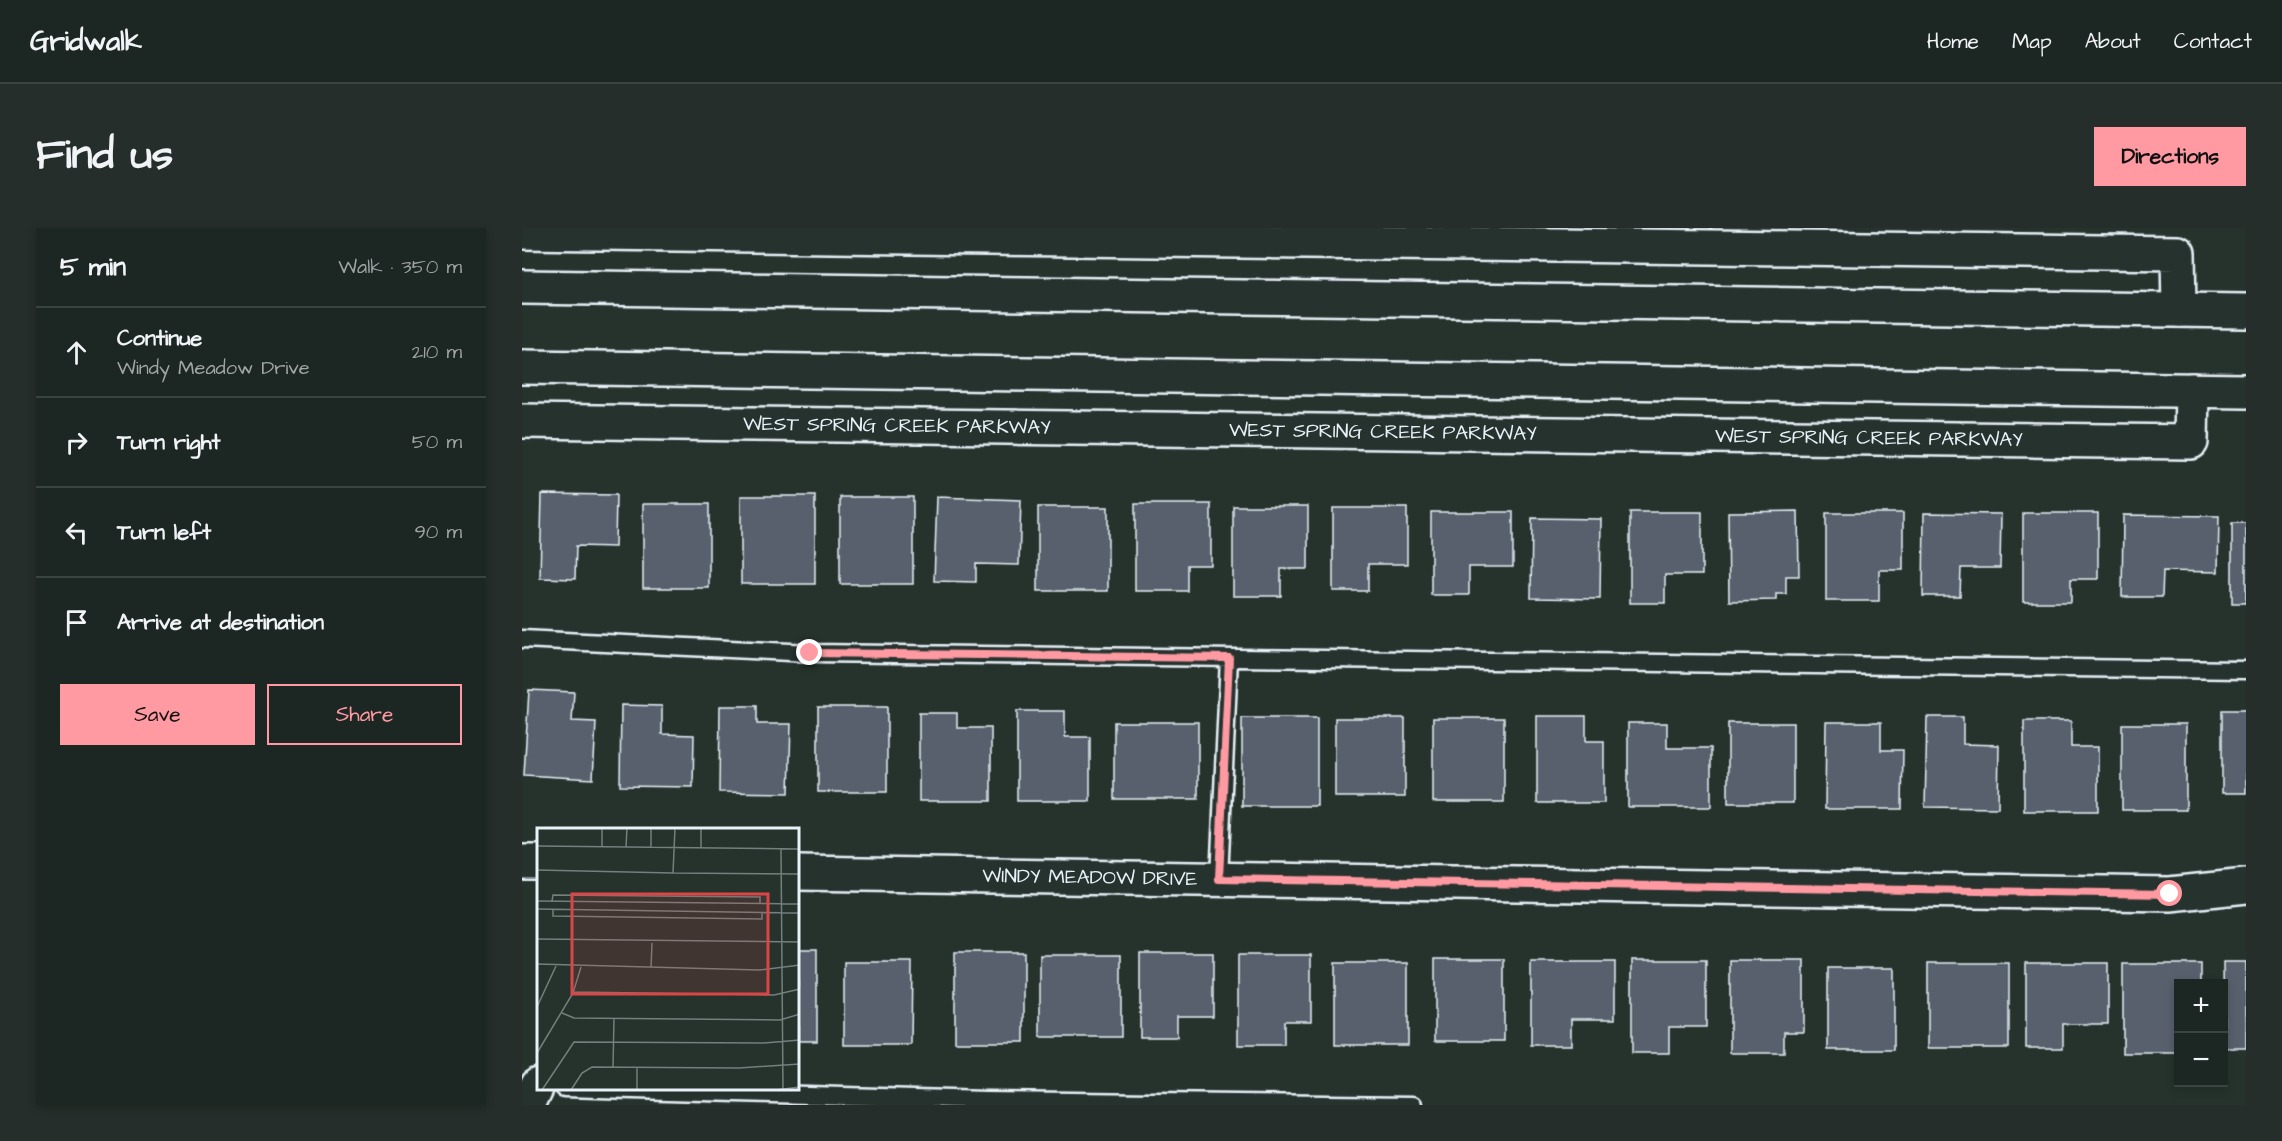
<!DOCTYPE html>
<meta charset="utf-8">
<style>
body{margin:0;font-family:"Architects Daughter",sans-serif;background:#252e2a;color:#f1f3f6}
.controls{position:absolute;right:18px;bottom:18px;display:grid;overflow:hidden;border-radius:0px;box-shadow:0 3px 9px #0003}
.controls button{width:54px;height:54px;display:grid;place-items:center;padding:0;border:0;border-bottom:2px solid #3a4340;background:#1c2622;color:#f1f3f6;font:30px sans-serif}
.stop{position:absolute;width:18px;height:18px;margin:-14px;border:4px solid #ff9aa2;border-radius:50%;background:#fff}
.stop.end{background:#ff9aa2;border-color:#fff;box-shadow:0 2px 6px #0008}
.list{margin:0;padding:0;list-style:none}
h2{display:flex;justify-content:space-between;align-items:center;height:78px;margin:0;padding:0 24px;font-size:26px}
h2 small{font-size:20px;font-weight:400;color:#a0a5a5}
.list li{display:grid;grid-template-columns:39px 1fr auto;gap:18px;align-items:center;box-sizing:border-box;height:90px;padding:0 24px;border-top:2px solid #3a4340}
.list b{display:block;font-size:22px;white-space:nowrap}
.list p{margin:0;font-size:20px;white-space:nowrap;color:#a0a5a5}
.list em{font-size:20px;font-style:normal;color:#a0a5a5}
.actions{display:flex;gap:12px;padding:18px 24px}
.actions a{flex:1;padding:14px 0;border:2px solid #ff9aa2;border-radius:0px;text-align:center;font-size:21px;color:#ff9aa2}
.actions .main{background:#ff9aa2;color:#111}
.icon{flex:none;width:33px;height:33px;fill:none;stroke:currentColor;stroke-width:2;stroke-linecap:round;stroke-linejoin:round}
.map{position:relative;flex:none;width:1724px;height:877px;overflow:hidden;border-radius:0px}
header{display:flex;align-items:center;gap:36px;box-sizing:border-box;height:84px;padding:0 30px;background:#1c2622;border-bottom:2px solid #3a4340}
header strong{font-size:28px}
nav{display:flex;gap:33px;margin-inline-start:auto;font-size:21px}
.intro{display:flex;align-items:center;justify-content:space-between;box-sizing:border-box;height:144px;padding:0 36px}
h1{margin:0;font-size:42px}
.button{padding:15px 27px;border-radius:0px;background:#ff9aa2;color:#111;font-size:21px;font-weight:700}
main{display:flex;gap:36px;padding:0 36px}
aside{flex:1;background:#1c2622;border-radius:0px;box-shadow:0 3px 9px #0003}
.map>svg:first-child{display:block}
.building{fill:#59606d;stroke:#e8f1f8;stroke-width:1.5}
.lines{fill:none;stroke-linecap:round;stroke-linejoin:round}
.lane-casing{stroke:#e8f1f8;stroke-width:21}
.street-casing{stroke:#e8f1f8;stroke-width:38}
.primary-casing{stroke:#e8f1f8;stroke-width:38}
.lane{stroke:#26332d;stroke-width:16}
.street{stroke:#26332d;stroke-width:33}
.primary{stroke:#26332d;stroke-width:33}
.route{stroke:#ff9aa2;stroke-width:8}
.labels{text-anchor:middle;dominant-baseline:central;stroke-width:5;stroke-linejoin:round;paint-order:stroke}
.street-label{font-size:20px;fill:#e8f1f8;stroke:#26332d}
.inset-road{fill:none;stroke:#747f7e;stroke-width:1.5}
.view{fill:#d94647;fill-opacity:0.15;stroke:#d94647;stroke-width:3}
.inset-edge{fill:none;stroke:#e8f1f8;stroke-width:3}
</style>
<header>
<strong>Gridwalk</strong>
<nav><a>Home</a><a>Map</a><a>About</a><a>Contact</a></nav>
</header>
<div class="intro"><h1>Find us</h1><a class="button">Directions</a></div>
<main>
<aside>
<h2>5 min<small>Walk · 350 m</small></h2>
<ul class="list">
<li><svg class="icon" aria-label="ahead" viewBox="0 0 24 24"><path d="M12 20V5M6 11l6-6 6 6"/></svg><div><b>Continue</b><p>Windy Meadow Drive</p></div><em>210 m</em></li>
<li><svg class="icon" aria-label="right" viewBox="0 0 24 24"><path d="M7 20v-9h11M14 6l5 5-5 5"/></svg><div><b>Turn right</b></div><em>50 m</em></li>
<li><svg class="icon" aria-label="left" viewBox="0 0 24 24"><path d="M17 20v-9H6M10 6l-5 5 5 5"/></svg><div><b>Turn left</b></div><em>90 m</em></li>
<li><svg class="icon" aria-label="arrive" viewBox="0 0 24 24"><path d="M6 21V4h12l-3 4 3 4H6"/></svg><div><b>Arrive at destination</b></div></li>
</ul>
<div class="actions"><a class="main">Save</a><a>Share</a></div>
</aside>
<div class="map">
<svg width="1724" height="877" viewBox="0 0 1724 877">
<rect width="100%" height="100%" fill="#26332d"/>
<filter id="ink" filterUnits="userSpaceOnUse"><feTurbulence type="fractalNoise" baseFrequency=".0167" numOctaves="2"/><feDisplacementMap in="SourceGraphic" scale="12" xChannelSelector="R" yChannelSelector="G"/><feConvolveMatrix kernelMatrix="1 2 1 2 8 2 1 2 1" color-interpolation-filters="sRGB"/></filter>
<g filter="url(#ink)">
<path class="building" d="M20,266L94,267L93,319L54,318L53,351L18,350Z
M219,268H293V356H219Z
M318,269H391V356H318Z
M415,269L499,272L497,337L454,336V354L412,353Z
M121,276H187V360H121Z
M613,276H689V337H665V363H613Z
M711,278H786V341H759V368H711Z
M516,279H586V363H516Z
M811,280H885V336H846V363H811Z
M1276,283L1277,348H1264V366H1254V372L1207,373L1206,284Z
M909,284H991V339H947V367H909Z
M1108,284H1180V347H1143V375H1108Z
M1304,285H1381V342H1357V373H1304Z
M1402,285L1479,286L1478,340H1439L1438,368H1401Z
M1501,285H1576V351H1549V374H1501Z
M1601,287L1697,288L1696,344L1641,343L1640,369H1600Z
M1010,290L1079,291L1078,371L1009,370Z
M1710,295H1724V375H1710Z
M7,462L52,464L50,493L74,494L71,551L2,547Z
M99,477L140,478V506L172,507L171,559L98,558Z
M198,478H235V496H269L267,565L197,564Z
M296,479H365V564H296Z
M1700,482H1724V565H1700Z
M495,483H543V509H568V573H495Z
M397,485H435V500H469V573H397Z
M1015,488H1064V513H1082V575H1015Z
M1405,489H1441V516L1477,517L1476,580L1403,579Z
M720,490H795V578H720Z
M813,490H883V569H813Z
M911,490H982V574H911Z
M1502,493H1549V519H1576V583H1502Z
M592,494H676V571H592Z
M1304,494H1359V522H1381L1380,581H1303Z
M1106,495H1145V520H1189V579H1106Z
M1206,495H1271V575H1206Z
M1600,496H1664V582H1600Z
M276,721H295V813H276Z
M433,724H502V814H433Z
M618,725H691V788H655V809H618Z
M518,727H599V809H518Z
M716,727H789V793H762V817H716Z
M913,731H982V813H913Z
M1110,732H1184V799H1147V825H1110Z
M1208,732H1282V804H1262V825H1208Z
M322,734H390L389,817H322Z
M1009,734H1093V791H1049V817H1009Z
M1701,734H1724V820H1702Z
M813,735H886V817H813Z
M1406,735H1487V820H1406Z
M1504,735H1586V796H1541V820H1504Z
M1601,736H1679V756H1656V825H1601Z
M1306,740H1372V822H1306Z"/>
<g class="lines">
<g class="lane-casing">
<path id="lane" d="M0,411L288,425L1724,442
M697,651L707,430
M42,860L464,872L892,877"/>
</g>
<g class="street-casing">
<g id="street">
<path d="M0,4L1656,25L1657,82"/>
<path id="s1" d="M0,193L1669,214L1670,162"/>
<path d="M0,634H16"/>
<path id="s2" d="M276,645L1648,666L1724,658"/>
<path d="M6,877L16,856"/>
</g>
</g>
<g class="primary-casing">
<path id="primary" d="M0,59L1724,83
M0,139L1724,163"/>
</g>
<use href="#lane" class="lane"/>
<use href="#street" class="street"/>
<use href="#primary" class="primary"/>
</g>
</g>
<g class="lines" filter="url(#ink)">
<path class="route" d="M288,425L707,430L697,651L1648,666"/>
</g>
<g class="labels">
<g class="street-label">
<text stroke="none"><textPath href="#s1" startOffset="375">WEST SPRING CREEK PARKWAY</textPath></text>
<text stroke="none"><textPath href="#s1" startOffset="861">WEST SPRING CREEK PARKWAY</textPath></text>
<text stroke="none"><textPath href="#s1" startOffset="1347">WEST SPRING CREEK PARKWAY</textPath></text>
<text stroke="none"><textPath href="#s2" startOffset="292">WINDY MEADOW DRIVE</textPath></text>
</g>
</g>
<g transform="translate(15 600)">
<rect width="262" height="262" fill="#26332d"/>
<path class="inset-road" d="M65,0V19M138,0L136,45L263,46M0,18L263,21M89,19L90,0M114,20V0M164,20V0M244,21L246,262M0,42L136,45M0,73L263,76M15,73L16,67L223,69V76M0,81L263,85M16,82V88L225,91V85M0,111L263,114M0,136L222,142L263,137M114,140L115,115M36,164L237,167L263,161M0,179L19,138M25,185L37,190L243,192L263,186M0,225L36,165L44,139M76,239L77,190M5,262L37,214L227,215L263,212M34,262L45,245L55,239L202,240L263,236M100,262V239M238,262L263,259"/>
<path class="view" d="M35,66H231V166H35Z"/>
<rect width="262" height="262" class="inset-edge"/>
</g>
</svg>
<div class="controls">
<button>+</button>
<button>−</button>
</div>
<div class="stop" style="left:1648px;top:666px"></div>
<div class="stop end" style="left:288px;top:425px"></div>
</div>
</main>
